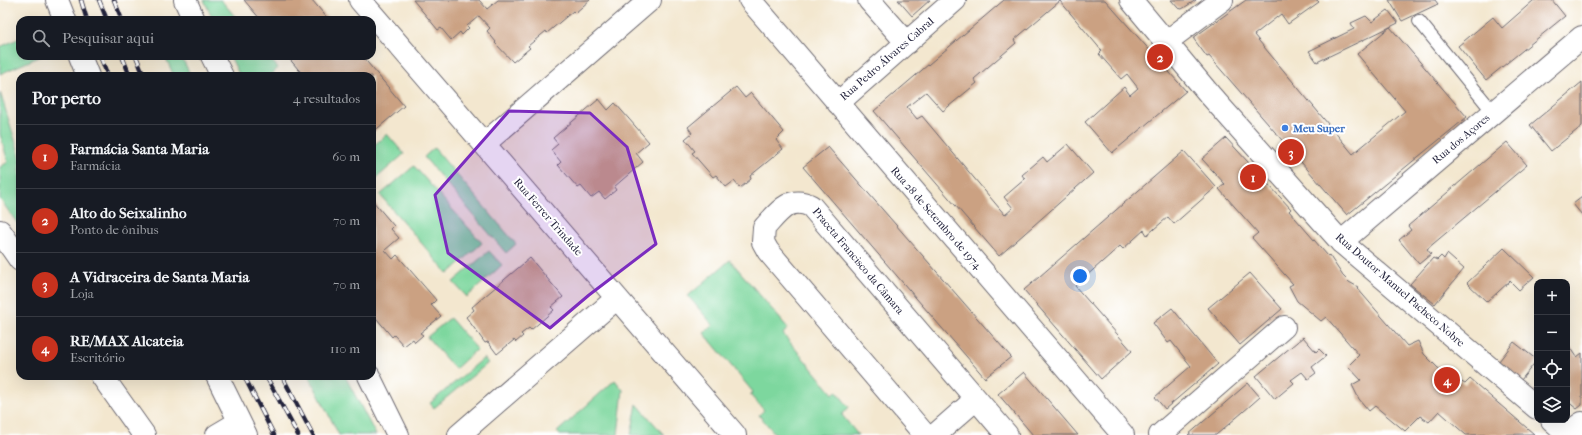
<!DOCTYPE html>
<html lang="pt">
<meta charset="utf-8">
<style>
body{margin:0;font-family:"IM FELL French Canon",serif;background:#242831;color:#f1f3f6}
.controls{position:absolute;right:12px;bottom:12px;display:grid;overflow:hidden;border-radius:8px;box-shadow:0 4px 16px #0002}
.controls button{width:36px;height:36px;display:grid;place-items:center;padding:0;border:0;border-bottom:1px solid #363941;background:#171b24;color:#f1f3f6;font:20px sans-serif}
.you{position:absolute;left:1080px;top:276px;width:14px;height:14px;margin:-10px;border:3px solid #fff;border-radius:50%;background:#1a73e8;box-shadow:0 0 0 6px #1a73e833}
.badge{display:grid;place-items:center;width:26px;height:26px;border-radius:50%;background:#c8321e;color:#fff;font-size:13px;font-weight:700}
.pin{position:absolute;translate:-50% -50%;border:2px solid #fff;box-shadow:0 1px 4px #0006}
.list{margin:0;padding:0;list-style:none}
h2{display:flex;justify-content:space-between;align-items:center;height:52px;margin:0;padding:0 16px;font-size:17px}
h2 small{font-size:13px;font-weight:400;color:#9ea1a6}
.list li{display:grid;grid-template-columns:26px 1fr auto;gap:12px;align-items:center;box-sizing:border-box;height:64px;padding:0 16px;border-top:1px solid #363941}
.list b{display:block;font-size:15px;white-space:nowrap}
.list p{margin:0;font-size:13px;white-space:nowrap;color:#9ea1a6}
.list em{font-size:13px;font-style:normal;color:#9ea1a6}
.icon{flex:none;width:22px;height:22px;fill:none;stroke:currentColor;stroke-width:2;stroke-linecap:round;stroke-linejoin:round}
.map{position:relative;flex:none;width:1582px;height:435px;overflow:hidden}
.search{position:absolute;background:#171b24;box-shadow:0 4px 16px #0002;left:16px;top:16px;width:360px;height:44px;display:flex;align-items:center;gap:10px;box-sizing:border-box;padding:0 14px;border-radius:12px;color:#9ea1a6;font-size:15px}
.panel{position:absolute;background:#171b24;box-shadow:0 4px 16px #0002;left:16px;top:72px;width:360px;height:308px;border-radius:12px}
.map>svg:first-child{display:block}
.green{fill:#7dd79e;stroke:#507c6c}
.building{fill:#cba182}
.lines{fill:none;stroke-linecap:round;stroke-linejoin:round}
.lane-casing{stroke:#6b676f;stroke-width:14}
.street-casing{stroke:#6b676f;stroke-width:24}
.secondary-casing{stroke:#6b676f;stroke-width:24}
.lane{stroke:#fff;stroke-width:12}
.street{stroke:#fff;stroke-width:22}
.secondary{stroke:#fff;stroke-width:22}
.rail-casing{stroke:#22223b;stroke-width:4.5}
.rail{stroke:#fff;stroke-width:3;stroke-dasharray:9;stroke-linecap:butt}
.marked{fill:#7b2cbf;fill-opacity:0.2;stroke:#7b2cbf;stroke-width:3;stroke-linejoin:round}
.shop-dot{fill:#3f7fe0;stroke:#fff;stroke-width:1.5}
.labels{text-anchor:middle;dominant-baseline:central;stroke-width:4;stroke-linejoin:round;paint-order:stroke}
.street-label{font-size:11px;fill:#22223b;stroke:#fff}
.shop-label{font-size:11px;font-weight:bold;fill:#366cbe;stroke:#fff;text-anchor:start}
</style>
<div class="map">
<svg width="1582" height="435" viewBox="0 0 1582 435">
<rect width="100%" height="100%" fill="#fff"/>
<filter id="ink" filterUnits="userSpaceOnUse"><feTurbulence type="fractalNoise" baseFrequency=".025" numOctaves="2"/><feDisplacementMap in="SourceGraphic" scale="8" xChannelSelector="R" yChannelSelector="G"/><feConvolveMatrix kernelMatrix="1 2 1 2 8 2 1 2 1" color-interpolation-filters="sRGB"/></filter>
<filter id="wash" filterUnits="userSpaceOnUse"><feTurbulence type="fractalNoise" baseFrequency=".012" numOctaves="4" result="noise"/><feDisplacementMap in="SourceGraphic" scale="16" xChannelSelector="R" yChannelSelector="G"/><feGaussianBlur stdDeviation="0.9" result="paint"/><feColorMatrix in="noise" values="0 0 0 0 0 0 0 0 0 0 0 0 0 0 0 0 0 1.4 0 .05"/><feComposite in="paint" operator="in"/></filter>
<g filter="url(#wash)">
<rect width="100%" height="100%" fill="#f3e7cf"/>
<path class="green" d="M204,0H221L238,20H213Z
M20,38V56H41L0,74V47Z
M165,56H181L191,76H174Z
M230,56H268L278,68L269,76H240Z
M0,92L20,156V227L0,199V167L8,162L0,134Z
M387,134L404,154L372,182V147Z
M434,148L516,244L506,253L424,157Z
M414,166L482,243L448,274L380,195Z
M489,251L502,265L467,297L453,282Z
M730,260L788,328L783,334L833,394L836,391L849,407L842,415L858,435H776L759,415L764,410L750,395L753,392L704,333L713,325L688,296Z
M450,318L477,349L455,369L427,337Z
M484,358L488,363L434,408L430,403Z
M309,376H345L376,435H339Z
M615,380L623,390L618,435H560L557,432Z
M637,404L664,435H631Z"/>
<g id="blocks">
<path class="building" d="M244,0H312L329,20H261Z
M413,0H479L487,9L498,0H590L575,13L573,11L547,33L546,31L528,46L530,48L513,62L495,43L496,42L487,31L490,28L479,16L467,26L469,28L462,35L460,32L451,40L441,28L438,30Z
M898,0H930L912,16Z
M1004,0H1105L1186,91L1112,153L1085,122L1124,87L1130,95L1138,88L1127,74L1121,79L1099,54L1102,51L1060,1L1014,40L1016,43L974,79L977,83L943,111L926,92L907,107L917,119L922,116L1005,215L1013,208L1004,197L1025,179L1022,175L1043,157L1047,162L1068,144L1093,173L999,256L874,111Z
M1171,0H1196L1182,9L1178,8Z
M1246,0H1317L1319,2L1288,24L1281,14L1254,35L1353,154L1405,111L1357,54L1390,27L1467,117L1347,215L1209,56L1207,57L1193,38Z
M1389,0H1435L1438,4L1402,21Z
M1534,0H1552L1565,16L1486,80L1458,46L1493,17L1502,28Z
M1388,10L1398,23L1390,27L1317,62L1309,51L1354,29L1351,23L1366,16L1372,22Z
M287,56H362L404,106L372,133V76H309L307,74L304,76Z
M1582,82V126L1551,151L1530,125Z
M736,87L745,98L751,93L784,132L776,140L783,149L750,176L751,179L740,188L734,181L726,187L716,175L713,177L692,153L695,151L685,139L692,133L688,127Z
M599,99L608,110L615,103L649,142L636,153L643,162L614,187L616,190L605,199L599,192L591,198L581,186L578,188L558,165L561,162L551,150L558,144L553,138Z
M1226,138L1291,209L1289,211L1321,248L1328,256L1329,255L1343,276L1349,282L1358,287L1357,288L1407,346L1418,341L1424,354L1438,368L1465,384L1470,379L1534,434L1466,435L1439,411L1429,422L1420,416L1405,431L1375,406L1369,411L1359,399L1352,385L1361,380L1348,366L1359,355L1326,317L1321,321L1297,301L1289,286L1293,284L1252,238L1258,233L1219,189L1225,184L1202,159Z
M1507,142L1527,165L1427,249L1431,254L1419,264L1399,240L1411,230L1408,226Z
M828,147L1011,357L985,378L803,167Z
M1184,151L1216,187L1174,224L1168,217L1147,235L1144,230L1123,249L1120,246L1075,286L1132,351L1101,379L1024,290Z
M1582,197V215L1573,204Z
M372,200L394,226L391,229L399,238L385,250L393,259L397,255L436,300L431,305L441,316L420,333L423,335L415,342L413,339L404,346L394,335L392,337L372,313Z
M1504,248L1534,277L1519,290L1510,281L1487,302L1467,283Z
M1447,254L1464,269L1435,304L1410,284L1433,258L1437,260L1441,256L1444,259Z
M530,258L563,297L551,307L554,310L531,330L529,328L521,334L523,336L516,342L514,340L497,354L488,342L485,343L466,317L474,310L472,307Z
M1250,273L1282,309L1240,345L1208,308Z
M1172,308L1218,364L1165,409L1155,397L1191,366L1171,341L1168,343L1153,323Z
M1303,337L1316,352L1319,349L1326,356L1312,367L1316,373L1308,379L1302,372L1291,380L1294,383L1275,399L1256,376Z
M1514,342L1537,360L1521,380L1499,361Z
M1571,348L1577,357L1582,353V405L1577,409L1567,401V351Z
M1024,372L1078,435H1033L998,394Z
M1248,383L1260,397L1243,412L1216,435H1188Z"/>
</g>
</g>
<g filter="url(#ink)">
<use href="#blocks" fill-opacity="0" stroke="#6b676f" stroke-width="1"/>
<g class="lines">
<g class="lane-casing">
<path id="lane" d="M1419,21L1493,112"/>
</g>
<g class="street-casing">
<path id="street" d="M57,0L65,20
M185,0L194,20
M360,0L735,435
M750,0L1123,435
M869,0L907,43
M1166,42L1222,0
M80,56L88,76
M212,56L222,76
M838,103L955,0
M484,144L650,0
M1341,242L1582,37
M217,376L246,435
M369,376L398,435
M217,435L239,422
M459,435L617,298
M925,435L768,251L763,242L764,228C778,213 789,195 811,206L1007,435
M935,435L976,399
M1160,435L1284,327
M1565,435L1582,423"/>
</g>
<g class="secondary-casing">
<path id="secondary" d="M1131,0L1210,95L1341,242L1537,408
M0,231L20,260
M102,376L144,435
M1552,420L1569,435"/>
</g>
<use href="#lane" class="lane"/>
<use href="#street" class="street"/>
<use href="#secondary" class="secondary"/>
<g class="rail-casing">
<path id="rail" d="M81,0L87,20
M99,0L107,20
M114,0L122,20
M100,56L108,76
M122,56L130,76
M136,56L144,76
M244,376L274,435
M266,376L298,435
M282,376L313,435"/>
</g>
<use href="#rail" class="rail"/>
</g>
</g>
<path class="marked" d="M509,111L590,113L627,147L656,244L589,295L550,328L448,253L435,195Z"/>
<circle class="shop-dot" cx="1285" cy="128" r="4"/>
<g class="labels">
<g class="street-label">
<text transform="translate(887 59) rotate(-41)">Rua Pedro Álvares Cabral</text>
<text transform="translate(1461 139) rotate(-40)">Rua dos Açores</text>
<text transform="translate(548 217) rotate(49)">Rua Ferrer Trindade</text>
<text transform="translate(936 218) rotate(49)">Rua 28 de Setembro de 1974</text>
<text transform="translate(858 261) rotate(50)">Praceta Francisco da Câmara</text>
<text transform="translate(1400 290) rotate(41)">Rua Doutor Manuel Pacheco Nobre</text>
</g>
<g class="shop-label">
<text x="1293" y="128">Meu Super</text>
</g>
</g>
</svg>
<div class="controls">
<button>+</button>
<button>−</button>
<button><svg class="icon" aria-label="locate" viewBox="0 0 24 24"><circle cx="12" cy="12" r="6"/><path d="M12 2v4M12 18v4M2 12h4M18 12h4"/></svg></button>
<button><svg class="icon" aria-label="layers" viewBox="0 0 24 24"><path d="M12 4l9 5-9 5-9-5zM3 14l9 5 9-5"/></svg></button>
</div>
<div class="you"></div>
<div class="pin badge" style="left:1253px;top:177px">1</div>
<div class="pin badge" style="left:1160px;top:57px">2</div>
<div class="pin badge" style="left:1291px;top:152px">3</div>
<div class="pin badge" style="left:1447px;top:380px">4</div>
<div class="search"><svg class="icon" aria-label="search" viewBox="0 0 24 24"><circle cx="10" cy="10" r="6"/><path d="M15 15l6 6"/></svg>Pesquisar aqui</div>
<section class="panel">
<h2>Por perto<small>4 resultados</small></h2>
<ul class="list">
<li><span class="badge">1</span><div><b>Farmácia Santa Maria</b><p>Farmácia</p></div><em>60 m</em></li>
<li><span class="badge">2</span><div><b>Alto do Seixalinho</b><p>Ponto de ônibus</p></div><em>70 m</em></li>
<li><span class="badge">3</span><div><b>A Vidraceira de Santa Maria</b><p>Loja</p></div><em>70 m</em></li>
<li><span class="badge">4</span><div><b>RE/MAX Alcateia</b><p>Escritório</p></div><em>110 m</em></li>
</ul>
</section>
</div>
